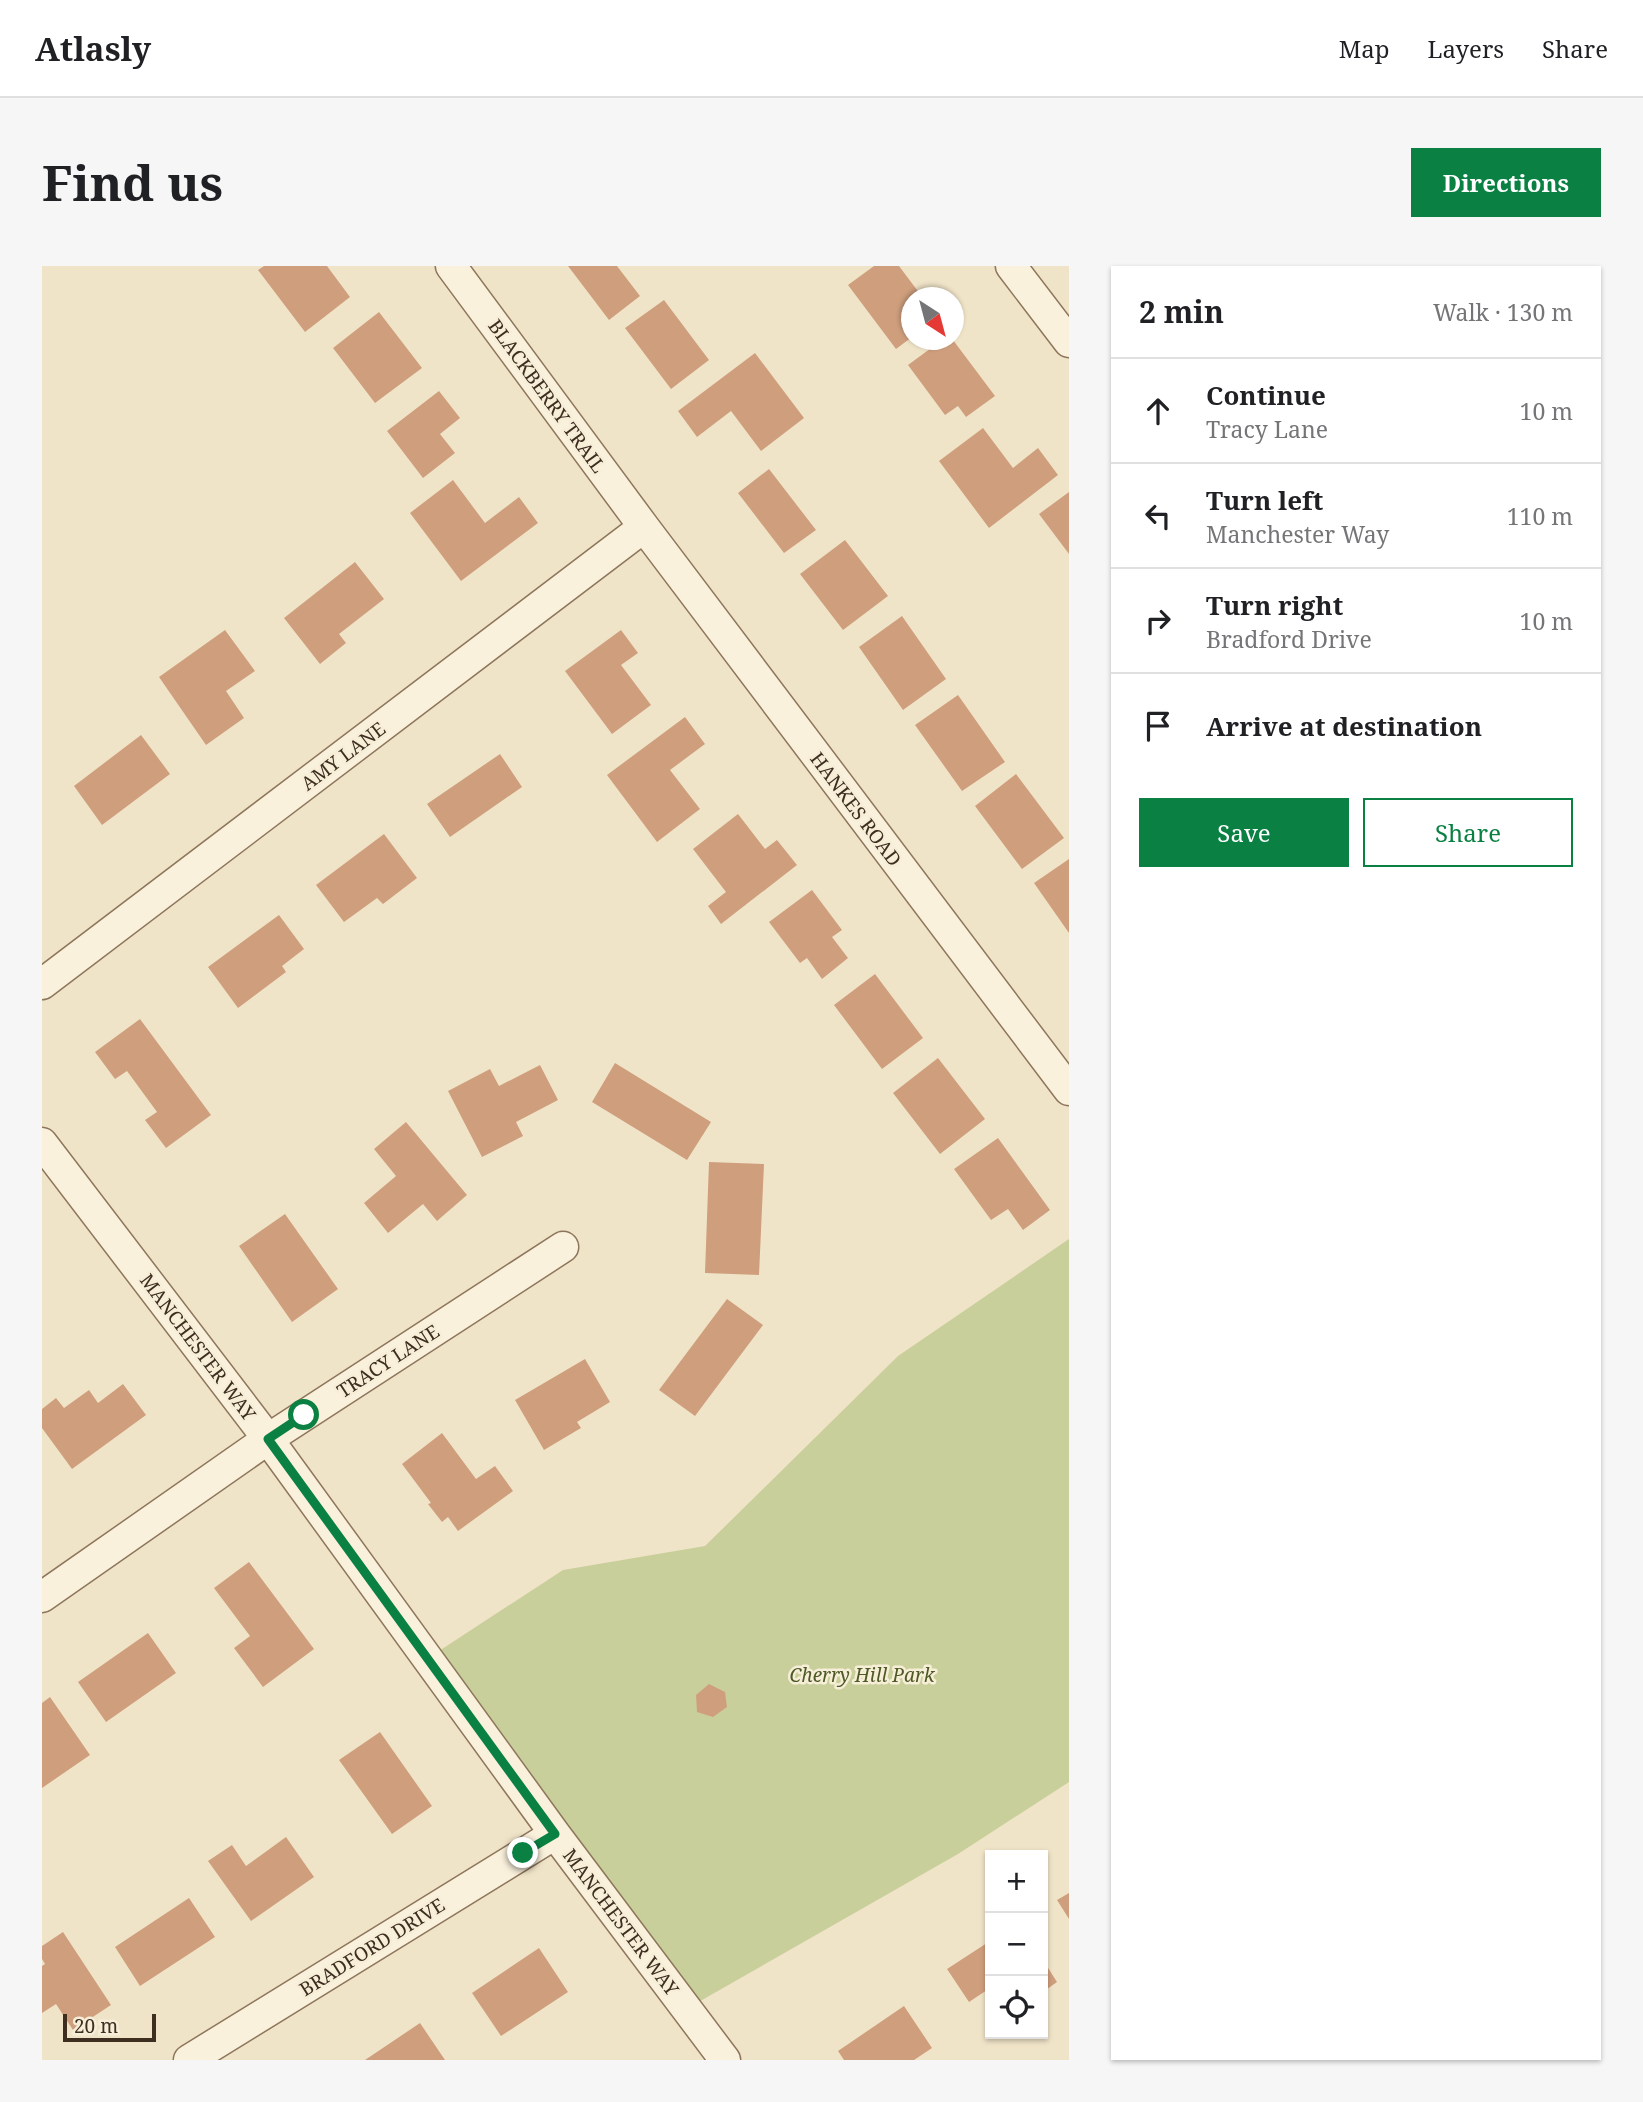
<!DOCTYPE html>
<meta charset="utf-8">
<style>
body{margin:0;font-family:"Noto Serif",serif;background:#f6f6f6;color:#202124}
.controls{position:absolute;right:21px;bottom:21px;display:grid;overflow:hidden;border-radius:0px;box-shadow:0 2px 5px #0004}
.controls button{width:63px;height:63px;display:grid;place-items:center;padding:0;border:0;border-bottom:2px solid #e0e0e0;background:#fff;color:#202124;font:35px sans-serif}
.compass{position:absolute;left:859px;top:21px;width:63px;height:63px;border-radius:50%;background:#fff;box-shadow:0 2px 5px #0004;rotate:144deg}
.scale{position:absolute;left:21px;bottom:18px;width:93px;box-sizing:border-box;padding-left:7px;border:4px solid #3d2e20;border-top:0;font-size:19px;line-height:24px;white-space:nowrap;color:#3d2e20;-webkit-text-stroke:5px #f7eed8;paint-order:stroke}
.stop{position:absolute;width:21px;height:21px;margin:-16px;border:5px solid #0b8043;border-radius:50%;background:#fff}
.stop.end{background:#0b8043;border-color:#fff;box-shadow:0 2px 7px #0008}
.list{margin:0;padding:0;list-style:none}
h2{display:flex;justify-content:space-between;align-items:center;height:91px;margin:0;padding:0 28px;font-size:30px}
h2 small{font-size:23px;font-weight:400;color:#757577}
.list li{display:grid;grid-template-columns:46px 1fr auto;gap:21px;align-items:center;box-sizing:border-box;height:105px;padding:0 28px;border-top:2px solid #e0e0e0}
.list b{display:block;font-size:26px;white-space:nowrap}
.list p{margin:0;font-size:23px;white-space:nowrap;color:#757577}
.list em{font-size:23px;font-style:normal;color:#757577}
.actions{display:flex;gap:14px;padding:21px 28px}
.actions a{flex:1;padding:16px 0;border:2px solid #0b8043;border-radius:0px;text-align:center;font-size:24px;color:#0b8043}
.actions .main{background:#0b8043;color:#fff}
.icon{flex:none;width:38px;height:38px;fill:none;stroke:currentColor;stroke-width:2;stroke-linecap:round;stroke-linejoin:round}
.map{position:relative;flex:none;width:1027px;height:1794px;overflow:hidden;border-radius:0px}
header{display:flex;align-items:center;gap:42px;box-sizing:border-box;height:98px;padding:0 35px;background:#fff;border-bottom:2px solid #e0e0e0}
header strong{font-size:33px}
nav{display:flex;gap:38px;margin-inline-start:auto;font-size:24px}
.intro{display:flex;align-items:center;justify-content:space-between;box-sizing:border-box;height:168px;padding:0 42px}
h1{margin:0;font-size:49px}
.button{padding:18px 32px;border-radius:0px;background:#0b8043;color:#fff;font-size:24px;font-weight:700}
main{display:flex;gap:42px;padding:0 42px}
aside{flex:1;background:#fff;border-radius:0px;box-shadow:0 2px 5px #0004}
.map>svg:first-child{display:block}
.green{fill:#c9cf9b}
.building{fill:#cf9f7d}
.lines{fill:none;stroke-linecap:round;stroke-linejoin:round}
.minor-casing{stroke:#8d765c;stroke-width:33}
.minor{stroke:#faf1dc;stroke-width:30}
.route{stroke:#0b8043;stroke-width:9}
.labels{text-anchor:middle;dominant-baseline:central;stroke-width:5;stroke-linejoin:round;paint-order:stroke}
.street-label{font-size:19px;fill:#3d2e20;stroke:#f7eed8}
.park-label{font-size:19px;font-style:italic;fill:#4d5a26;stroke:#f7eed8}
</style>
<header>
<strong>Atlasly</strong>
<nav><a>Map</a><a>Layers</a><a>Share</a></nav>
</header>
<div class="intro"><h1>Find us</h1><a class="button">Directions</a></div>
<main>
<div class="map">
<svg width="1027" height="1794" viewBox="0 0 1027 1794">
<rect width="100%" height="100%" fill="#f0e4c8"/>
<path class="green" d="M1027,973V1516L916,1588L653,1738L397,1385L521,1304L663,1280L856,1090Z"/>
<path class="building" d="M222,0H285L308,31L263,66L216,4Z
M526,0H575L598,30L567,54Z
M832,0H857L881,32H870V71L854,83L806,19Z
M622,34L667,94L629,123L583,62Z
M337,46L380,102L333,137L291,82Z
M900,74H911L953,130L924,151L916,140L903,149L866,99Z
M713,87L762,152L719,185L689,145L655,171L636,145Z
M397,125L418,152L398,168L413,187L381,212L345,165Z
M941,162L971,202L996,182L1016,209L947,262L897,195Z
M727,203L774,264L742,287L696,227Z
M411,214L443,257L477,231L496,257L419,315L368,247Z
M1027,226V288L997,248Z
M803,274L846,330L801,364L758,308Z
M313,296L342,333L297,368L304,377L278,398L242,352Z
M860,350L904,413L861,444L817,381Z
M183,364L213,405L184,425L202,452L164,479L117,411Z
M579,364L596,387L579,399L609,439L570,468L523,405Z
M916,429L963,496L920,525L873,459Z
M643,451L663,478L628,504L658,543L615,576L565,509Z
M99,469L128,508L60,559L32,520Z
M458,488L480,521L408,571L385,538Z
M974,508L1022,572L980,603L933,540Z
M696,548L723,583L735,574L755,599L679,658L666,640L684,626L651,583Z
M342,568L375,612L341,638L335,632L302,656L274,619Z
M1027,593V667L992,617Z
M770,624L800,664L790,671L806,692L780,713L765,692L758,697L727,656Z
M237,649L262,683L240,700L244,706L196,742L166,701Z
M833,708L881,772L840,803L792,739Z
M98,753L169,849L124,882L103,854L115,846L85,805L73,813L53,786Z
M896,792L943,853L898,888L851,827Z
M573,797L669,856L645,894L550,836Z
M498,799L516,834L474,856L481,870L440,891L406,825L448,803L457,820Z
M364,856L425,929L395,955L381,938L346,967L322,937L354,910L332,883Z
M956,872L1008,944L981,964L966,943L949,954L912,903Z
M667,896L722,898L717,1009L663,1007Z
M243,948L296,1023L250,1056L197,980Z
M685,1033L721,1059L653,1150L617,1124Z
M543,1093L568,1136L535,1156L539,1162L502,1184L473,1134Z
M81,1118L104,1149L30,1203L0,1162V1143L14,1132L22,1142L47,1124L56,1137Z
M400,1167L434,1213L453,1200L471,1225L416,1265L406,1251L400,1256L386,1238L389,1237L360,1198Z
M207,1296L272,1383L221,1421L192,1382L208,1370L172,1322Z
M106,1367L134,1407L64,1456L36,1416Z
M667,1418L683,1426L685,1441L671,1451L655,1446L654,1429Z
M8,1431L48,1489L0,1522V1437Z
M338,1466L390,1540L350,1568L297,1494Z
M244,1571L272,1611L209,1655L166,1595L190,1579L204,1600Z
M1027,1627V1653L1015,1634Z
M147,1632L173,1671L98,1720L73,1681Z
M21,1666L69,1739L31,1764L14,1738L0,1747V1700L3,1698L0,1693V1680Z
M948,1675V1722L927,1736L905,1703Z
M497,1682L526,1726L459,1770L430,1727Z
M1001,1694L1015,1716L1001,1726Z
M862,1740L890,1782L872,1794H802L796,1785Z
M378,1757L403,1794H323Z"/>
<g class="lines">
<g class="minor-casing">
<path id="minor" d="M409,0L602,261L1027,824
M969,0L1027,76
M0,718L602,261
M0,877L226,1173L513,1568L683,1794
M0,1331L226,1173L521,981
M147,1794L513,1568"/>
</g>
<use href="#minor" class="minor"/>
</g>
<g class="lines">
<path class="route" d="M262,1149L226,1173L513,1568L481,1587"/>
</g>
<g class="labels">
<g class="street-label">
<text transform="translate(505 130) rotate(54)">BLACKBERRY TRAIL</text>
<text transform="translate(301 490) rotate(-37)">AMY LANE</text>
<text transform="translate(814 543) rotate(53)">HANKES ROAD</text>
<text transform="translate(156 1081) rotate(53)">MANCHESTER WAY</text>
<text transform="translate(346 1095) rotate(-33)">TRACY LANE</text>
<text transform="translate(579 1656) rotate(53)">MANCHESTER WAY</text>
<text transform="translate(330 1681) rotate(-32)">BRADFORD DRIVE</text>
</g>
<g class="park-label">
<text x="820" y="1409">Cherry Hill Park</text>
</g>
</g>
</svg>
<div class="controls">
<button>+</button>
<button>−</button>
<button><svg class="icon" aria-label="locate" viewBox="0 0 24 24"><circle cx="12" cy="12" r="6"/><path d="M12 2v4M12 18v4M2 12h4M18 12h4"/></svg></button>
</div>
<svg class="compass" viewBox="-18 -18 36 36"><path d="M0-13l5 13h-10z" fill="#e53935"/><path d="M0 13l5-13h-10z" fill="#757577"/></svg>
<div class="scale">20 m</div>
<div class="stop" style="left:262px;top:1149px"></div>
<div class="stop end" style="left:481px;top:1587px"></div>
</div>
<aside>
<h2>2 min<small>Walk · 130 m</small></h2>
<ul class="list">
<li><svg class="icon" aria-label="ahead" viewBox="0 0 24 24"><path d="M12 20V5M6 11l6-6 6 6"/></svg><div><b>Continue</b><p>Tracy Lane</p></div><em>10 m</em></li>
<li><svg class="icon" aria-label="left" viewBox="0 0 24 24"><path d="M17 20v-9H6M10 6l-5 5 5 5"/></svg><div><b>Turn left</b><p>Manchester Way</p></div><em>110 m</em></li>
<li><svg class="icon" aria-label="right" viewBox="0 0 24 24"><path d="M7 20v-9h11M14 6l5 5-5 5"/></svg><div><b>Turn right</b><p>Bradford Drive</p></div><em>10 m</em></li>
<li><svg class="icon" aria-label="arrive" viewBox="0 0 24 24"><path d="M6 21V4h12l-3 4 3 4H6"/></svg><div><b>Arrive at destination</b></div></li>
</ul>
<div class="actions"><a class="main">Save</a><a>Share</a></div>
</aside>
</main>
